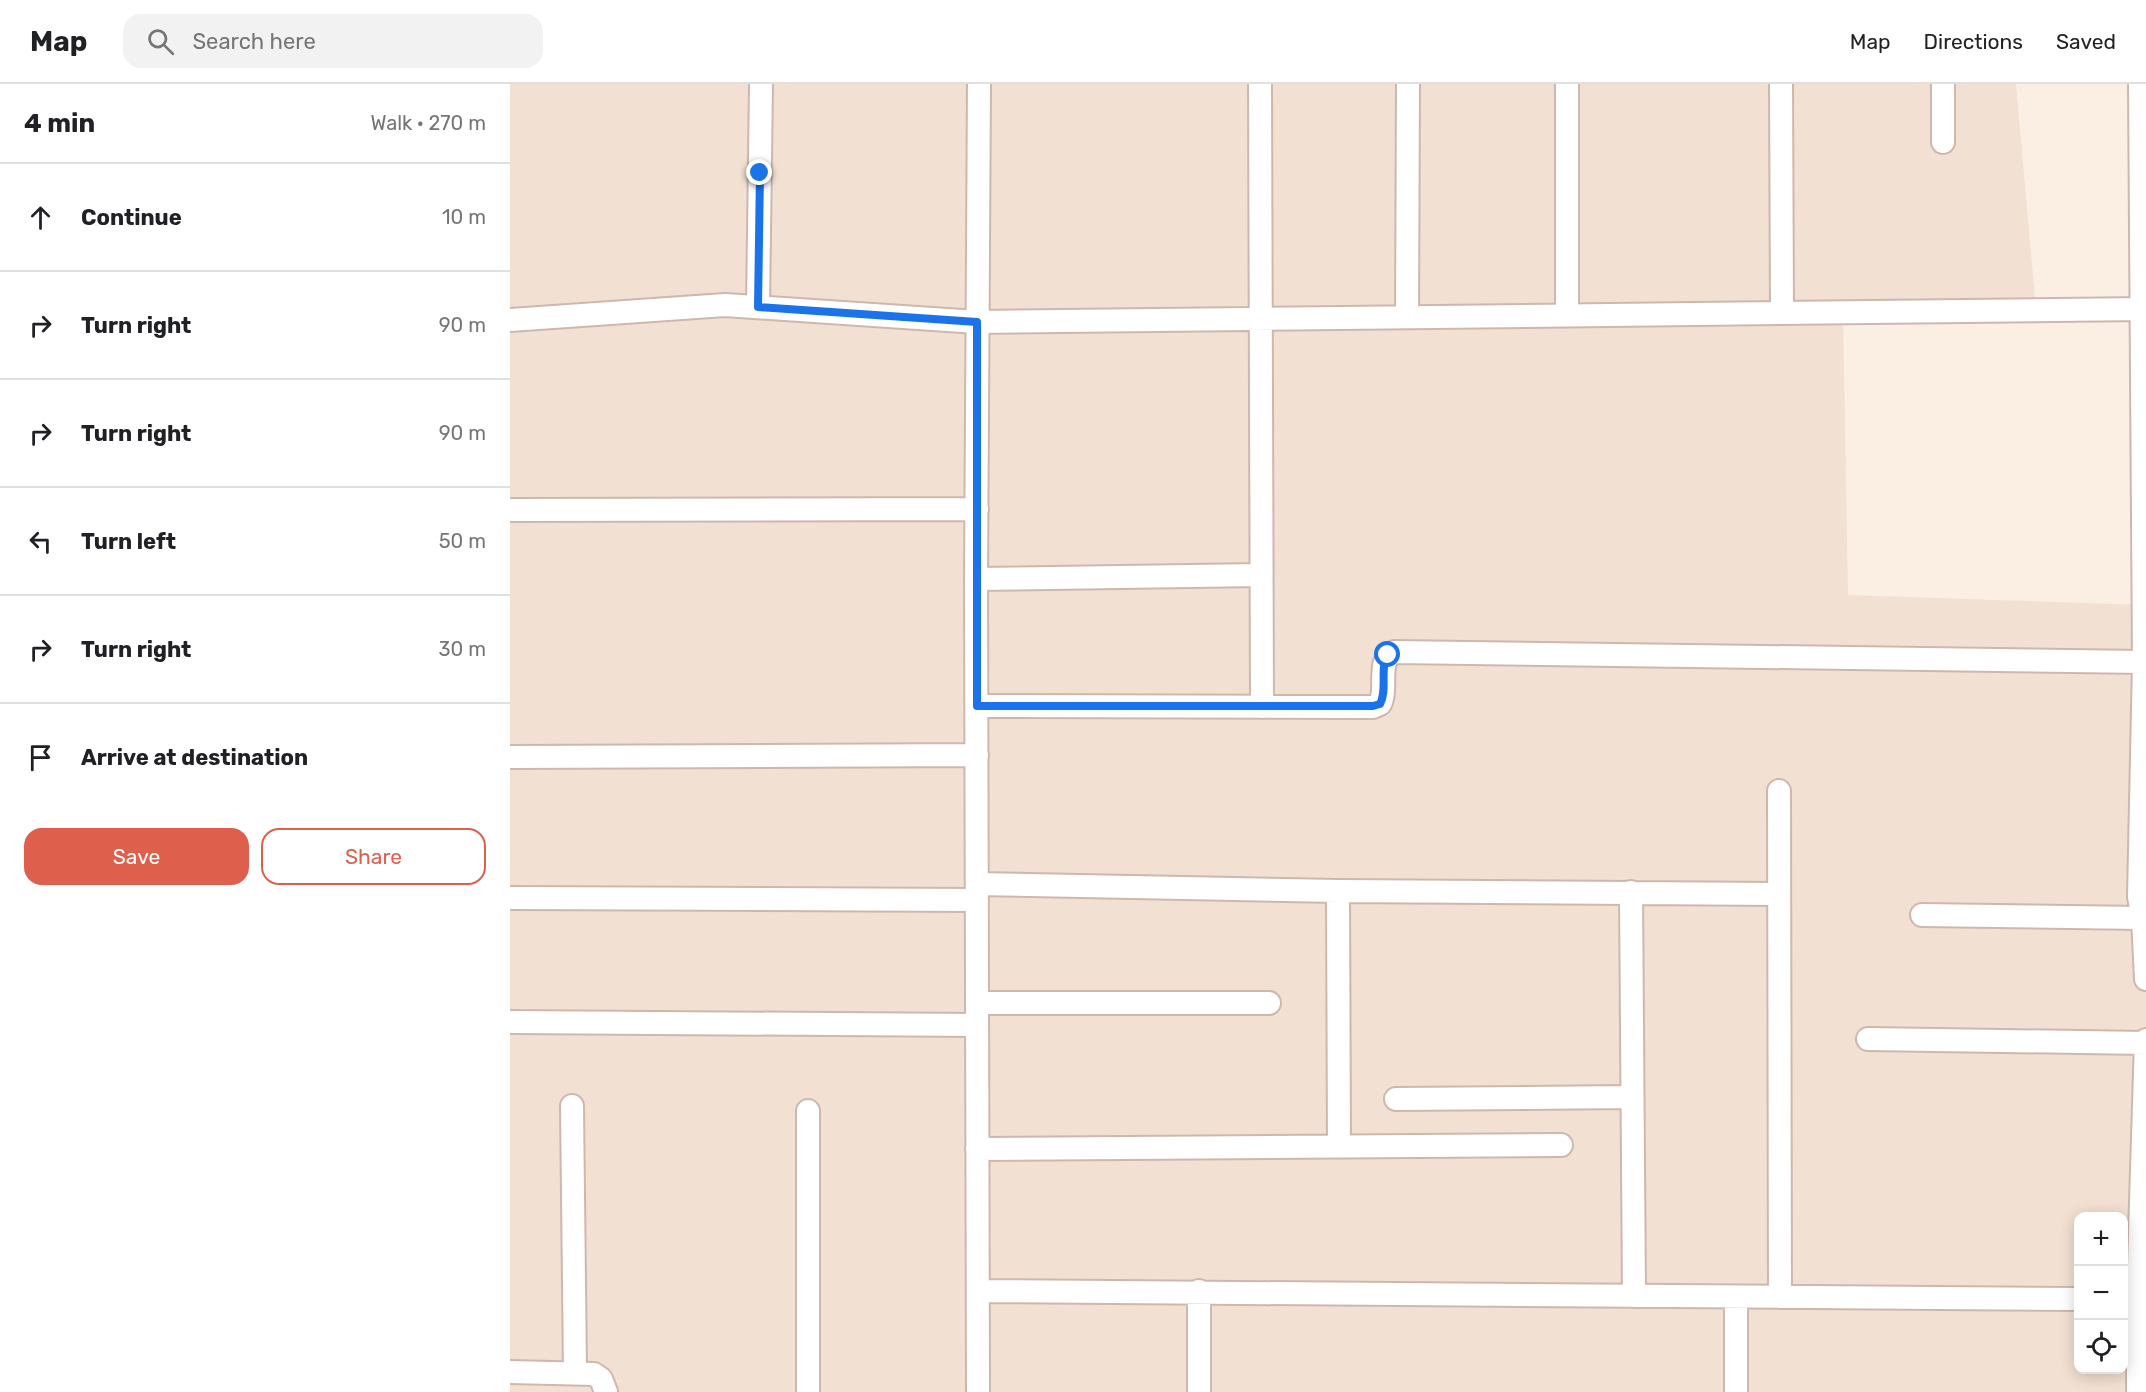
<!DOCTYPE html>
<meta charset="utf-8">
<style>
body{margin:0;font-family:Rubik,sans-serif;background:#f2f2f2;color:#202124}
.controls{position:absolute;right:18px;bottom:18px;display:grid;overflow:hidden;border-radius:12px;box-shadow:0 3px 15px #0003}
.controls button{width:54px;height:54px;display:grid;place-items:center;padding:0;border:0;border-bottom:2px solid #e0e0e0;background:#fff;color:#202124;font:30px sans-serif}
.stop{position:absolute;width:18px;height:18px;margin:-14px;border:4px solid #1a73e8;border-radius:50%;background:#fff}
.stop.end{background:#1a73e8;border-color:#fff;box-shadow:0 2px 6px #0008}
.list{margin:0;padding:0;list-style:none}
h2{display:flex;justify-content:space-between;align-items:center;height:78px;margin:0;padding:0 24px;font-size:26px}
h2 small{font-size:20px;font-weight:400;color:#757577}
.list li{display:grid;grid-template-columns:39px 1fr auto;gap:18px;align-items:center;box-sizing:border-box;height:108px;padding:0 24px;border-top:2px solid #e0e0e0}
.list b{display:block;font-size:22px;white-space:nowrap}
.list em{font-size:20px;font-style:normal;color:#757577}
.actions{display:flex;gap:12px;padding:18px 24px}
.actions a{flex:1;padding:14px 0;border:2px solid #df5f4d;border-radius:18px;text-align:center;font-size:21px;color:#df5f4d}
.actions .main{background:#df5f4d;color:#fff}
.icon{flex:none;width:33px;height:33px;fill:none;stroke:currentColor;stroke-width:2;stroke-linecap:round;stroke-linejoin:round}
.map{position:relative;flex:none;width:1636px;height:1308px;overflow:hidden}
header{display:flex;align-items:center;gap:36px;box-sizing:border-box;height:84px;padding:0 30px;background:#fff;border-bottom:2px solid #e0e0e0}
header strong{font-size:28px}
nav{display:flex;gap:33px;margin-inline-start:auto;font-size:21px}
.search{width:420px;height:54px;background:#f2f2f2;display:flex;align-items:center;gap:15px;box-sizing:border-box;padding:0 21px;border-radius:18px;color:#757577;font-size:22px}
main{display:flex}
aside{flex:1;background:#fff}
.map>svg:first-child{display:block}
.residential{fill:#f2e0d2;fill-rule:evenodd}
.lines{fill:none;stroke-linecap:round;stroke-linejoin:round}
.minor-casing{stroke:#ceb8ad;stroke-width:26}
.minor{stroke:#fff;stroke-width:22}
.route{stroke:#1a73e8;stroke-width:8}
</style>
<header>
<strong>Map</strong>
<div class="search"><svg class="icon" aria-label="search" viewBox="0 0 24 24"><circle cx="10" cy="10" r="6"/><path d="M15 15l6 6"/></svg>Search here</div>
<nav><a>Map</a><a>Directions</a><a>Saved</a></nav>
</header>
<main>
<aside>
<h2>4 min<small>Walk · 270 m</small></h2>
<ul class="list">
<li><svg class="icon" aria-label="ahead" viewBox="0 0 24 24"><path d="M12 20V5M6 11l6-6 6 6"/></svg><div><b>Continue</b></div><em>10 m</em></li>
<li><svg class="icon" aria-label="right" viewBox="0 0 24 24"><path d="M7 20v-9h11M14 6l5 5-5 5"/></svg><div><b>Turn right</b></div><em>90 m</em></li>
<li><svg class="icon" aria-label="right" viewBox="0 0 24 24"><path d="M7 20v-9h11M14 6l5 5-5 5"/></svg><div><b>Turn right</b></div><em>90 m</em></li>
<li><svg class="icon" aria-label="left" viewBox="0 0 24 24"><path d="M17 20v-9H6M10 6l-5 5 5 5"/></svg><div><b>Turn left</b></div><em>50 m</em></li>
<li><svg class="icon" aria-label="right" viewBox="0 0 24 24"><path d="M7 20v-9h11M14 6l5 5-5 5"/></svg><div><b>Turn right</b></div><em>30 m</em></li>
<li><svg class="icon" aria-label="arrive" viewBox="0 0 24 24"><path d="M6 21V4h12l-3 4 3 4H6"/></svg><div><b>Arrive at destination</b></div></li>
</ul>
<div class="actions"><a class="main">Save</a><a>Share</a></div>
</aside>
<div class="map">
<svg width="1636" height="1308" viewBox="0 0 1636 1308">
<rect width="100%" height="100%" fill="#fbefe3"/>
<path class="residential" d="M0,0H1506L1526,226L1333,229L1338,511L1636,521V1308H0ZM1568,1132H1614V1286H1568Z"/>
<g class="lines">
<g class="minor-casing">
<path id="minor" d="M750,0L752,623
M1057,0V230
M1271,0L1272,229
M1630,0L1634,578L1629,813L1633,834L1636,895
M1433,58V0
M248,223L251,0
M897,233L898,0
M0,236L215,221L467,238L1636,225
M0,426L467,425
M466,495L751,491
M467,622L863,623L870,620C878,605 866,575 884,568L1634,578
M0,673L467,671
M1269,707L1270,1213
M467,800L828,807L1268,810
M828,807L829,1062
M1121,808L1124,1212
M0,814L467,816
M1412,831L1633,834
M467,919H759
M0,938L467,941
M1358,955L1636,959
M886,1015L1122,1013
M62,1022L65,1288
M298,1027V1308
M467,1065L1051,1061
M468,1207L1568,1215
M1226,1213V1308
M0,1288L84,1290L91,1295L96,1308
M468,1308L466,495L469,0
M689,1308V1207
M1628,1308V1215L1636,956"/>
</g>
<use href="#minor" class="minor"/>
</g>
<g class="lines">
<path class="route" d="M250,89L248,223L467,238V622H863L870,620C878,605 869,585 878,571"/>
</g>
</svg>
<div class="controls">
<button>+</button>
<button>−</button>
<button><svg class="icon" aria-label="locate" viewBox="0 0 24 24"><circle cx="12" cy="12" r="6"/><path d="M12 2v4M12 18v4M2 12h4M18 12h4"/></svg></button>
</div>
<div class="stop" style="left:878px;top:571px"></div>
<div class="stop end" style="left:250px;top:89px"></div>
</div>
</main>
